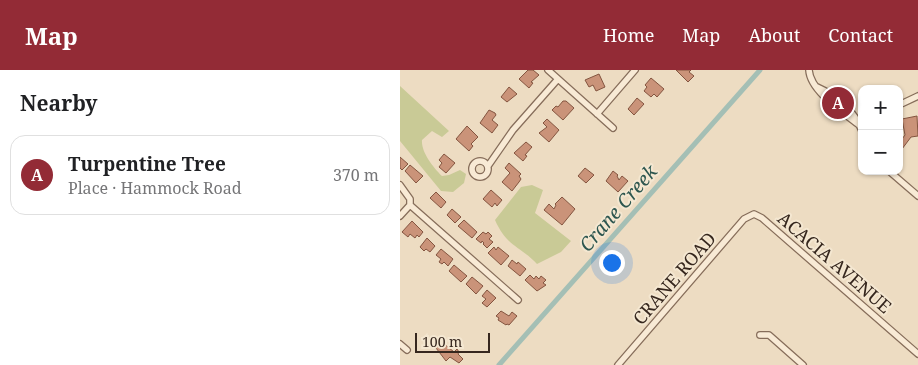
<!DOCTYPE html>
<meta charset="utf-8">
<style>
body{margin:0;font-family:"Noto Serif",serif;background:#f6f6f6;color:#202124}
.controls{position:absolute;right:15px;top:15px;display:grid;overflow:hidden;border-radius:10px;box-shadow:0 1px 4px #0004}
.controls button{width:45px;height:45px;display:grid;place-items:center;padding:0;border:0;border-bottom:1px solid #e0e0e0;background:#fff;color:#202124;font:25px sans-serif}
.scale{position:absolute;left:15px;bottom:12px;width:75px;box-sizing:border-box;padding-left:5px;border:2px solid #36271e;border-top:0;font-size:14px;line-height:18px;white-space:nowrap;color:#36271e;-webkit-text-stroke:4px #f4e7d1;paint-order:stroke}
.you{position:absolute;left:211px;top:192px;width:18px;height:18px;margin:-12px;border:4px solid #fff;border-radius:50%;background:#1a73e8;box-shadow:0 0 0 8px #1a73e833}
.badge{display:grid;place-items:center;width:32px;height:32px;border-radius:50%;background:#932b36;color:#fff;font-size:16px;font-weight:700}
.pin{position:absolute;translate:-50% -50%;border:2px solid #fff;box-shadow:0 1px 5px #0006}
.list{margin:0;padding:0;list-style:none}
h2{display:flex;justify-content:space-between;align-items:center;height:65px;margin:0;padding:0 20px;font-size:21px}
h2 small{font-size:16px;font-weight:400;color:#757577}
.list li{display:grid;grid-template-columns:32px 1fr auto;gap:15px;align-items:center;box-sizing:border-box;height:80px;margin:0 10px 10px;padding:0 10px;border:1px solid #e0e0e0;border-radius:15px}
.list b{display:block;font-size:19px;white-space:nowrap}
.list p{margin:0;font-size:16px;white-space:nowrap;color:#757577}
.list em{font-size:16px;font-style:normal;color:#757577}
.map{position:relative;flex:none;width:518px;height:295px;overflow:hidden}
header{display:flex;align-items:center;gap:30px;box-sizing:border-box;height:70px;padding:0 25px;background:#932b36;color:#fff}
header strong{font-size:24px}
nav{display:flex;gap:28px;margin-inline-start:auto;font-size:18px}
main{display:flex}
aside{flex:1;background:#fff}
.map>svg:first-child{display:block}
.green{fill:#c9ca96}
.lines{fill:none;stroke-linecap:round;stroke-linejoin:round}
.canal{stroke:#a4bfb5;stroke-width:5}
.building{fill:#ca9379;stroke:#845540}
.minor-casing{stroke:#866d5a;stroke-width:8}
.minor{stroke:#f8ead5;stroke-width:5.5}
.labels{text-anchor:middle;dominant-baseline:central;stroke-width:4;stroke-linejoin:round;paint-order:stroke}
.street-label{font-size:18px;fill:#36271e;stroke:#f4e7d1}
.water-label{font-size:19px;font-style:italic;fill:#2d564f;stroke:#f4e7d1}
</style>
<header>
<strong>Map</strong>
<nav><a>Home</a><a>Map</a><a>About</a><a>Contact</a></nav>
</header>
<main>
<aside>
<h2>Nearby<small></small></h2>
<ul class="list">
<li><span class="badge">A</span><div><b>Turpentine Tree</b><p>Place · Hammock Road</p></div><em>370 m</em></li>
</ul>
</aside>
<div class="map">
<svg width="518" height="295" viewBox="0 0 518 295">
<rect width="100%" height="100%" fill="#eddcc2"/>
<path class="green" d="M0,16L49,61L42,67L32,61L22,70C21,82 33,97 42,106L49,105L60,100L66,104L64,113L53,122L41,121L0,71Z
M132,115L143,120L135,143L171,171L161,182L137,194C119,175 107,177 95,150L121,117Z"/>
<g class="lines">
<path class="canal" d="M99,295L360,0"/>
</g>
<path class="building" d="M128,0H133L139,5L131,12L133,13L129,18L119,9Z
M276,0H291L289,2L294,6L288,12Z
M199,4L205,17L196,21L193,15L189,17L185,10Z
M251,8L264,19L257,27L254,24L251,27L244,21L247,17L245,15Z
M109,17L117,24L107,32L101,27Z
M237,28L244,34L234,45L228,39Z
M163,31H166L174,38L163,50L152,40L156,36L158,37Z
M89,40L95,43L96,45L92,50L98,55L92,63L80,53Z
M517,46L518,66L511,67L502,79L499,78V73L505,65L502,49Z
M147,49L159,60L149,72L139,63L147,57L143,53Z
M67,56L78,67L71,74L73,76L69,81L56,69Z
M126,72L132,77L125,85L127,86L123,91L114,83Z
M44,84L55,93L46,103L39,97L42,93L39,90Z
M0,87L8,94L2,100L0,98Z
M109,93L121,104L119,106L121,109L119,112L112,121L102,112L110,103L105,98Z
M10,95L23,106L16,113L5,101Z
M185,98L194,105L186,113L178,106Z
M213,101L218,105L217,106L219,110L222,106L228,111L218,122L206,111Z
M91,120L102,130L97,136L95,133L92,137L83,129Z
M36,122L46,132L41,138L30,128Z
M162,127L175,139L162,155L144,140L149,134L154,139L156,135L155,134Z
M52,139L61,147L55,153L47,145Z
M64,150L77,162L72,168L58,156Z
M12,151L23,162L19,167L17,165L15,168L10,164L8,167L2,162Z
M83,162L86,164L88,162L92,166L89,169L93,172L87,178L83,174L84,173L82,171L81,173L76,169Z
M27,168L35,176L30,182L26,179L24,181L20,177Z
M94,177L96,180L98,177L109,186L101,195L88,183Z
M41,179L53,189L48,196L44,192L42,194L39,192L41,189L36,185Z
M112,190L117,194L118,192L126,199L120,206L108,196Z
M54,195L67,206L61,212L49,201Z
M130,205L134,209L136,206L139,209L141,206L146,210L143,213L146,215L137,221L125,210Z
M72,207L83,216L76,224L66,214Z
M87,220L96,228L87,237L82,233L86,229L82,226Z
M101,241L109,246L112,242L117,246L109,255L107,254L106,255L98,250L99,248L96,246Z
M42,272L54,282L57,279L59,282L58,284L63,289L59,293L50,287L46,291L36,278Z"/>
<g class="lines">
<g class="minor-casing">
<path id="minor" d="M148,0L213,58
M409,0C410,21 444,43 459,55
M417,17C437,26 454,40 462,61
M499,35L518,26
M197,44L235,0
M72 99a8 8 0 1 1 16 0a8 8 0 1 1-16 0Z
M88,96L113,60L158,9
M489,101L518,126
M0,115L10,129V135
M10,135L118,230
M0,146L10,135
M360,265H369L403,295
M0,274L7,280
M218,295L344,149L354,144L362,148L518,284"/>
</g>
<use href="#minor" class="minor"/>
</g>
<g class="labels">
<g class="street-label">
<text transform="translate(435 192) rotate(41)">ACACIA AVENUE</text>
<text transform="translate(274 208) rotate(-49)">CRANE ROAD</text>
</g>
<g class="water-label">
<text transform="translate(218 138) rotate(-49)">Crane Creek</text>
</g>
</g>
</svg>
<div class="controls">
<button>+</button>
<button>−</button>
</div>
<div class="scale">100 m</div>
<div class="you"></div>
<div class="pin badge" style="left:438px;top:33px">A</div>
</div>
</main>
